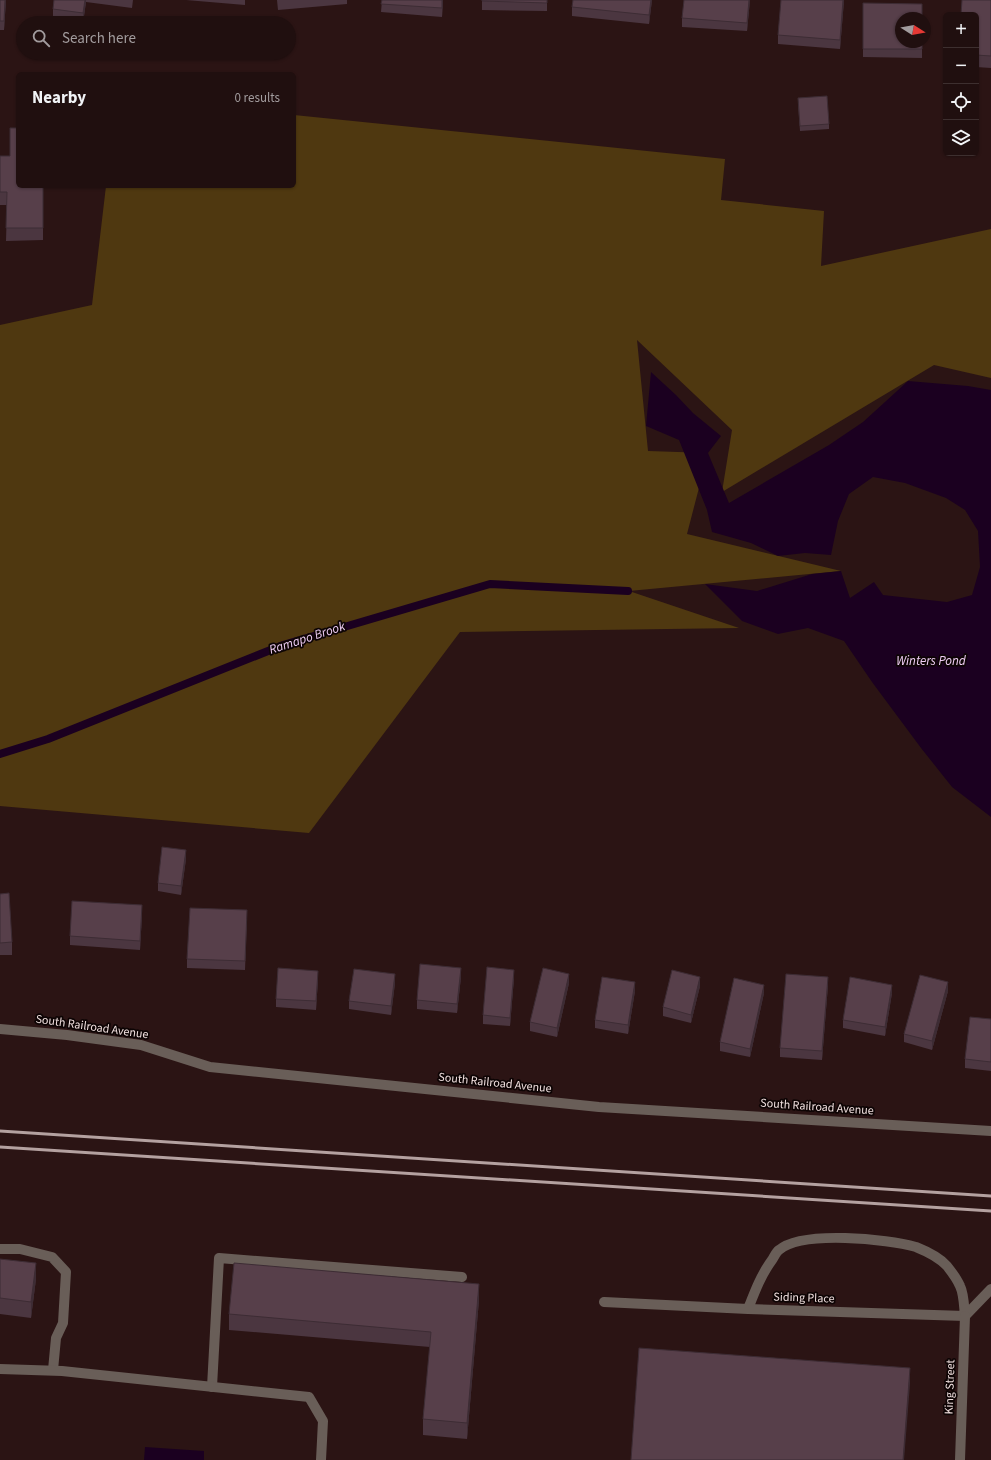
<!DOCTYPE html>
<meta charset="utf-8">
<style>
body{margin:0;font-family:"Source Sans 3",sans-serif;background:#2d1d1d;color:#f1f3f6}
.controls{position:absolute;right:12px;top:12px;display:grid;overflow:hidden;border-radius:6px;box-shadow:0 1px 3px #0004}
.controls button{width:36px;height:36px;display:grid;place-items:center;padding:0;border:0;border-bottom:1px solid #3d2f2f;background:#200f0f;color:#f1f3f6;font:20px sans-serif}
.compass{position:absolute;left:895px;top:12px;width:36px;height:36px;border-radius:50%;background:#200f0f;box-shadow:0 1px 3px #0004;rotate:101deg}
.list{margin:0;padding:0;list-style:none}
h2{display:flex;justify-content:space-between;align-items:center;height:52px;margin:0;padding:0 16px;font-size:17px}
h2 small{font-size:13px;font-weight:400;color:#a29c9e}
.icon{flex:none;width:22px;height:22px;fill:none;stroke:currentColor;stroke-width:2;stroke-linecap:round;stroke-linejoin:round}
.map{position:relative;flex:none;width:991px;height:1460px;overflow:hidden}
.search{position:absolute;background:#200f0f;box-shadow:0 1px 3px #0004;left:16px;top:16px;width:280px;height:44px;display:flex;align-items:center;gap:10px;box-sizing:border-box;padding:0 14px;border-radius:22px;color:#a29c9e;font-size:15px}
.panel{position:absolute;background:#200f0f;box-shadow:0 1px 3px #0004;left:16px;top:72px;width:280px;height:116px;border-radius:6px}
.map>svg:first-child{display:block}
.green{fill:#4f3810}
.water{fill:#1b0020}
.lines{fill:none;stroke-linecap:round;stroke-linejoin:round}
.stream{stroke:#1b0020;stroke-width:8}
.service{stroke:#695e58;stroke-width:10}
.minor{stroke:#695e58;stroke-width:10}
.rail{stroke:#b4a1a0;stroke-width:3}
.wall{fill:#4b3640}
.shaded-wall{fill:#3d2c34}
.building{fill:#573f4a;stroke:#3d2c34}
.labels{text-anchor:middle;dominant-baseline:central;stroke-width:3.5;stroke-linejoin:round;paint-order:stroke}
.street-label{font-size:12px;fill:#f2e1e0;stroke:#0d0404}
.water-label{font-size:13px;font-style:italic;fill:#efcdf4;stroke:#0d0404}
</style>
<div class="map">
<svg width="991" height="1460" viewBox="0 0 991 1460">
<rect width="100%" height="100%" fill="#2b1414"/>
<path class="green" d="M294,115L725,159L721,200L824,211L821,266L991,229V378L934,365L722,492L732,430L637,340L648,451L708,453L687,534L841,571L629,591L739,628L460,632L309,833L0,806V325L92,305L106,186H294Z"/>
<path class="water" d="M651,372L676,395L693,413L721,436L708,453L729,503L829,445L863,422L908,381L968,386L991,390V817L952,787L921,748L872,682L844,641L808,628L778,634L742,621L705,584L757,591L812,574L841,571L850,598L874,582L883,595L947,602L972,595L980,567L978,531L965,510L946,498L905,483L873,477L849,494L838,521L831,555L805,553L778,556L751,543L712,532L707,510L679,440L646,426Z
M145,1447L204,1451V1460H144Z"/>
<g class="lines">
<path class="stream" d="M0,754L48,739L283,645L490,584L628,591"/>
<path class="service" d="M0,1249H20L52,1257L66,1272L63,1323L56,1338L53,1370
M604,1302L748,1309L965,1316L991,1289
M748,1309C755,1291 761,1275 772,1260C774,1257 776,1252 779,1250C802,1230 887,1239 916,1247C926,1251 939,1257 947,1266C951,1271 957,1279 960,1286C964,1294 964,1307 965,1316
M212,1387L219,1258L462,1277"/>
<path class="minor" d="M0,1029L67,1035L141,1045L210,1067L599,1107L991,1131
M0,1369L62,1371L309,1397L323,1421L321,1460
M960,1460L965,1316"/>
<path class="rail" d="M0,1131L991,1196
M0,1147L991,1211"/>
</g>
<path class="wall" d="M0,0H6L4,30H0Z
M54,0H133L132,8L86,2L83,23H67L53,21V9Z
M186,0H245V5Z
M277,0H347V4L278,10Z
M382,0H443L442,17L381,12Z
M482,0H547V11L482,10Z
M652,0L649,24L572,16V7Z
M750,0L747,31L682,27V18Z
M844,0L840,49L778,44V35Z
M991,0V68L976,67V15Z
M863,3L922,42V58L863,57Z
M798,103L829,124V129L800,131Z
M0,156H10L43,186V240L6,241L7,205H0Z
M186,859L181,895L158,891V883Z
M0,894L12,942V955H0Z
M142,914L140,950L70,945V936Z
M247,919L245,970L187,968V959Z
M461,977L457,1013L417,1009V1000Z
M514,978L510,1026L483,1024V1015Z
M318,979L316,1010L276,1007V999Z
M395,983L391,1015L349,1009V1001Z
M569,983L557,1037L530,1031V1022Z
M828,985L822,1060L780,1057V1048Z
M700,986L691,1023L663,1016V1007Z
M635,991L628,1034L595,1028V1020Z
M948,991L932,1050L904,1042V1034Z
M764,993L750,1057L720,1051V1042Z
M892,993L885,1036L843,1028V1020Z
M991,1019V1071L965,1068V1059Z
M0,1259L36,1279L31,1318L0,1314Z
M479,1300L467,1439L423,1435V1419L430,1347L229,1330V1314Z"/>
<path class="shaded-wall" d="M5,0H6L4,30V21Z
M85,0H86V2L83,23V13Z
M442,0H443L442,17Z
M651,0H652L649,24V15Z
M749,0H750L747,31V23Z
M843,0H844V1L840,49V40Z
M186,850V859L181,895V886Z
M142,905V914L140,950V941Z
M461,968V977L457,1013V1004Z
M514,970V978L510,1026V1018Z
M318,971V979L316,1010V1001Z
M395,974V983L391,1015V1006Z
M569,974V983L557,1037V1028Z
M700,977V986L691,1023V1015Z
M828,977V985L822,1060V1051Z
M635,982V991L628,1034V1025Z
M948,982V991L932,1050V1041Z
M764,985V993L750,1057V1049Z
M892,985V993L885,1036V1027Z
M36,1263V1279L31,1318V1302Z
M479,1284V1300L467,1439V1423Z
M910,1368V1384L904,1460H903Z"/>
<path class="building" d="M0,0H5L4,21H0Z
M54,0H85L83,13L53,9Z
M382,0H442V8L381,4Z
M482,0H547V3L482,1Z
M573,0H651L649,15L572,7Z
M684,0H749L747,23L682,18Z
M781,0H843L840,40L778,35Z
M962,0H991V56L976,55V15H961Z
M863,3L922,4V18H901V42H922V49H863Z
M827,96L829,124L800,126L798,98Z
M10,128H18V186H43V228H6L7,192H0V156H10Z
M162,847L186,850L181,886L158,883Z
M9,893L12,942L0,943V894Z
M72,901L142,905L140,941L70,936Z
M190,908L247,910L245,961L187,959Z
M420,964L461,968L457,1004L417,1000Z
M487,967L514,970L510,1018L483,1015Z
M278,968L318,971L316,1001L276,999Z
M543,968L569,974L557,1028L530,1022Z
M354,969L395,974L391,1006L349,1001Z
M672,970L700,977L691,1015L663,1007Z
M786,974L828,977L822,1051L780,1048Z
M920,975L948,982L932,1041L904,1034Z
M602,977L635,982L628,1025L595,1020Z
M850,977L892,985L885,1027L843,1020Z
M734,978L764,985L750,1049L720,1042Z
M970,1017L991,1019V1062L965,1059Z
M0,1259L36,1263L31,1302L0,1298Z
M234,1263L479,1284L467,1423L423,1419L431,1332L229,1314Z
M639,1348L910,1368L903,1460H631Z"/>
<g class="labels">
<g class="street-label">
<text transform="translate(92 1027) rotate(8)">South Railroad Avenue</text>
<text transform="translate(495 1083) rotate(6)">South Railroad Avenue</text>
<text transform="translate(817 1107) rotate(4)">South Railroad Avenue</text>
<text transform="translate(804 1298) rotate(2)">Siding Place</text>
<text transform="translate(950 1387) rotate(-88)">King Street</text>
</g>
<g class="water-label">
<text transform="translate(307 638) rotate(-18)">Ramapo Brook</text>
<text x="931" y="661">Winters Pond</text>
</g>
</g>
</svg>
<div class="controls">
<button>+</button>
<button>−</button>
<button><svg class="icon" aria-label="locate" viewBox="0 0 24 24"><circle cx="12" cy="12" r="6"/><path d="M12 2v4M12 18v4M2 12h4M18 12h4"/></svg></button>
<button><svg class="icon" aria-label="layers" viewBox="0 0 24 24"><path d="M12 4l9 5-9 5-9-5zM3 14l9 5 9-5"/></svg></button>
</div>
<svg class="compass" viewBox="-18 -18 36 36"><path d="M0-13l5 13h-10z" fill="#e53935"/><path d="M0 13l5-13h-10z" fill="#a29c9e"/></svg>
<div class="search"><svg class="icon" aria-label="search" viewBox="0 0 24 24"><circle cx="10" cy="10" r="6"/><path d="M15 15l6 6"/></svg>Search here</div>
<section class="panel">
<h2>Nearby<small>0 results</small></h2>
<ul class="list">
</ul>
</section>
</div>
